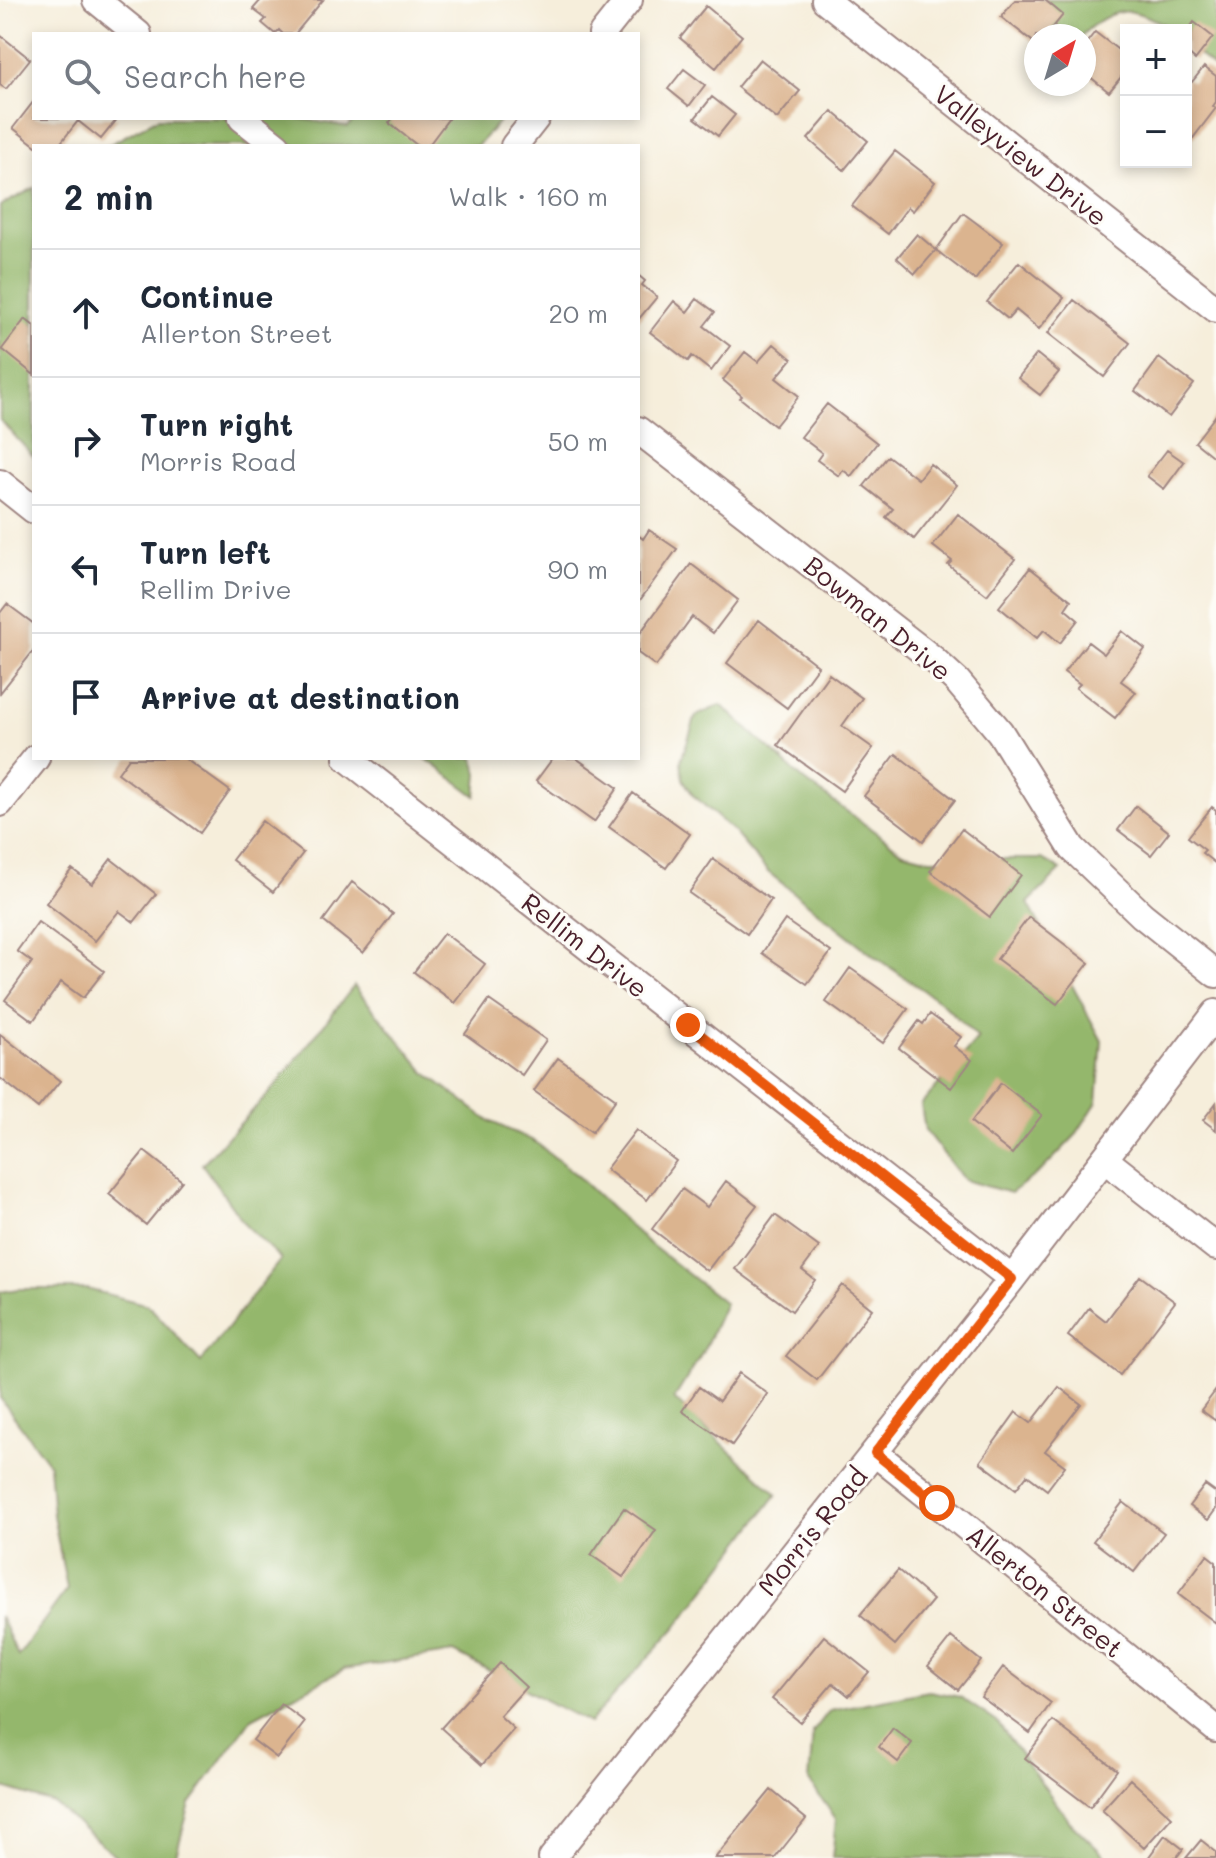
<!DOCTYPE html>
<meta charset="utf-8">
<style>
body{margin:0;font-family:Mali,sans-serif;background:#f6f6f7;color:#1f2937}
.controls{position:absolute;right:24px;top:24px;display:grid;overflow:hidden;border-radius:0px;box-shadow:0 4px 12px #0003}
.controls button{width:72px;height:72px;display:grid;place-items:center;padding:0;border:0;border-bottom:2px solid #e0e1e3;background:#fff;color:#1f2937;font:40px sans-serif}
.compass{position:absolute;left:1024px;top:24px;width:72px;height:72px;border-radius:50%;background:#fff;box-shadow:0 4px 12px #0003;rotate:38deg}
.stop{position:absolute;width:24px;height:24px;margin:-18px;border:6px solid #ea580c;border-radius:50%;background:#fff}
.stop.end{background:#ea580c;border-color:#fff;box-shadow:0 2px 8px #0008}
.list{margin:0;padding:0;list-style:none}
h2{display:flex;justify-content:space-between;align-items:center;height:104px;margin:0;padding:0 32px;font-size:34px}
h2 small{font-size:26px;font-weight:400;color:#747a83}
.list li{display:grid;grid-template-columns:52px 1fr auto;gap:24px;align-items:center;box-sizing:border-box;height:128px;padding:0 32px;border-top:2px solid #e0e1e3}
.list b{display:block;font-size:30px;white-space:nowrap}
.list p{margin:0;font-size:26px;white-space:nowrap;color:#747a83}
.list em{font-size:26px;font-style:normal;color:#747a83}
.icon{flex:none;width:44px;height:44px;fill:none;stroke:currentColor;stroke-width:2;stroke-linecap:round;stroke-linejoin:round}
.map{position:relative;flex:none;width:1216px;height:1858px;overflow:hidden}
.search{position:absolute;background:#fff;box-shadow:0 4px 12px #0003;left:32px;top:32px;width:608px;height:88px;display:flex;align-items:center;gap:20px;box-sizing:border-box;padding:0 28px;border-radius:0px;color:#747a83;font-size:30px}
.panel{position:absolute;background:#fff;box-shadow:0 4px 12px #0003;left:32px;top:144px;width:608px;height:616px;border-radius:0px}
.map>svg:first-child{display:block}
.forest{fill:#94b76c;stroke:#6f6b4c;stroke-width:2}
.building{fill:#dbb48f}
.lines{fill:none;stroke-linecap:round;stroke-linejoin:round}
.minor-casing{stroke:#a08683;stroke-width:30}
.minor{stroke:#fff;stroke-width:26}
.route{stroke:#ea580c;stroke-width:10}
.labels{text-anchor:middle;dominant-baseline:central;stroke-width:6;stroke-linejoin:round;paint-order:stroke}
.street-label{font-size:26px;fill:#4a1f2b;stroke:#fdfcf7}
</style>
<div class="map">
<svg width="1216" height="1858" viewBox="0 0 1216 1858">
<rect width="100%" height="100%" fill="#fdfcf7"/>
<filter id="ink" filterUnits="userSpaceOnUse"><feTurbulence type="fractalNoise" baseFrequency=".0125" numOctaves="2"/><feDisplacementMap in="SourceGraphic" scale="16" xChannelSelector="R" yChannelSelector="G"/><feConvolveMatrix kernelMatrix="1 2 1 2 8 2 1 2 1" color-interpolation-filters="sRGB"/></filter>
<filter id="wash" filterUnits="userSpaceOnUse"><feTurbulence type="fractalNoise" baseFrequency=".006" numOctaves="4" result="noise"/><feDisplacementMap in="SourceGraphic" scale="32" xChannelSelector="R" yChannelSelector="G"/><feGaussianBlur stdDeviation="1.8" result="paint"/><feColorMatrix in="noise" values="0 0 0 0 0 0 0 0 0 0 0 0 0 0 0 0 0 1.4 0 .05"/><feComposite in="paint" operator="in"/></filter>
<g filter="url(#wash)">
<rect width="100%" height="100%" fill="#f6eedb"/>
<path class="forest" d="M1040,0H1216V70L1186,42V30C1166,30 1151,14 1132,12C1113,9 1093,24 1081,36H1053Z
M158,118H297L348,127L355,118H502L477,146H107Z
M34,188V457L0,420V206Z
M721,705L805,781L903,852L930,859H1042L1061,870L1028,903L1102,1041L1097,1102L1075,1136L1043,1169L1011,1193L964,1180L925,1130L921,1105L978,1038L942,1003L875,957L768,872L733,831L693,795L683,779L681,760L696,716Z
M425,758H474L478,774L476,796Z
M354,986L426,1073L489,1121L534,1141L573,1172L646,1241L725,1303L704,1350L674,1399L777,1494L682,1620L589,1723L454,1652L344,1669L252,1718L190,1804L175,1858H118L53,1803L0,1787V1616L18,1656L67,1589L53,1515L49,1464L0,1398V1292L18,1289H87L148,1305L201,1362L281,1259L246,1226L202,1164L273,1089Z
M929,1691L960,1697L997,1722L1070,1822L1107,1858H832L836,1819L809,1781L813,1732L830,1710Z"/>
<g id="blocks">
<path class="building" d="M261,0H323L295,34H283L279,30L275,34L262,23L266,19L253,9Z
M1015,0H1045L1063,15L1046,36H1036V44L1001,17Z
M706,6L742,36L716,68L680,38Z
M1194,22L1213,37L1195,60L1186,52V33Z
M1095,32L1126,56V71L1109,92L1084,72V46Z
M0,35L30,59L6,89L0,85Z
M760,59L800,91L777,119L737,87Z
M1204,67L1216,76V102L1213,106L1216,108L1193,138L1186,133V78L1192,82Z
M684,69L705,85L689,106L668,89Z
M712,97L735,115L718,136L695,118Z
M34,101V118H118L101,139L78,121L58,146H36L13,128Z
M832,111L868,141L844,170L808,139Z
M393,118H449L428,146H418L389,123Z
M895,151L935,182L913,211L908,207L888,234L852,206Z
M963,213L1003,243L975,280L936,250L915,274L897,258L917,234L936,250Z
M1019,262L1064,298L1039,329L1016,310L1008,319L987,302Z
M638,275L645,281L642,285L657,297L638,320Z
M697,299L715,312L704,326L730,346L711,371L692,356L688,361L650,332L674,301L687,312Z
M1074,300L1130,343L1104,377L1048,333Z
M25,319L34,326V375L2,349Z
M774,344L792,359L776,378L799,396L775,426L740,398L742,396L723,380L745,352L758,362Z
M1037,354L1059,372L1040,395L1018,378Z
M1159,358L1194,384L1169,417L1135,391Z
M827,404L877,443L851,476L843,470L839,476L817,460L822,453L801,437Z
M1216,415V459L1195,442Z
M1167,450L1184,462L1164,489L1147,476Z
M888,456L918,479L930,464L957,485L914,539L886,517L893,509L864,486Z
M958,514L1015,559L987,595L948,565L952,561L933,546Z
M649,530L677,549L638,603V535L643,539Z
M691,564L738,600L713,633L692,617L656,666L638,653V636Z
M1030,568L1071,600L1065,609L1078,620L1060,643L1044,630L1037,638L999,607Z
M7,604L34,624V650L0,693V613Z
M759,620L818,666L787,708L727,663Z
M1122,631L1145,649L1121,681L1136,692L1115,718L1076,688L1080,684L1064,672L1088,642L1104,654Z
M829,674L862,698L842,726L873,748L842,791L778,745Z
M896,754L955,800L923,841L864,796Z
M129,758H184L230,791L200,833L118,773Z
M553,758H576L618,788L594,822L536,781Z
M633,793L690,834L666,868L609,827Z
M1136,806L1169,832L1151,855L1118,830Z
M1212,807L1216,810V864L1202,853L1205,850L1188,837Z
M262,821L303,853L273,892L232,860Z
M962,829L1021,875L990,917L930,871Z
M111,859L156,894L134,922L119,911L95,941L46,903L72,869L92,884Z
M713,859L771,900L747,934L689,893Z
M352,882L393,914L363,953L323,921Z
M1029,917L1089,963L1057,1004L997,959Z
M785,920L831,952L807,984L762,953Z
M38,922L104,971L83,998L61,982L33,1021L5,1000L32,962L17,951Z
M444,933L485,964L455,1003L414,972Z
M850,968L908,1009L883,1043L826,1002Z
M489,1000L546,1040L522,1075L465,1034Z
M930,1014L961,1037L954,1046L972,1060L951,1088L899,1048L919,1021L923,1024Z
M0,1034L60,1081L38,1108L0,1078Z
M558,1058L616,1099L592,1132L534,1091Z
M1001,1083L1042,1115L1012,1154L971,1122Z
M1216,1103V1130L1203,1120Z
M636,1130L676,1161L647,1200L606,1169Z
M144,1151L182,1181L146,1225L109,1194Z
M726,1181L757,1205L707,1271L652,1229L682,1189L707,1207Z
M775,1215L819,1247L802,1270L815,1280L792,1311L735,1269Z
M1140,1276L1175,1302L1120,1375L1068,1336L1089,1308L1106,1321Z
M842,1285L872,1309L817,1380L786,1356Z
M739,1373L768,1394L732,1445L682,1411L699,1387L719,1401Z
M1059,1387L1081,1404L1045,1451L1065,1466L1047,1490L1027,1475L1016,1489L980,1462L1016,1412L1031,1423Z
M1216,1390V1421L1201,1410Z
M1205,1485L1216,1493V1509L1208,1520L1189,1506Z
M1123,1502L1164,1533L1134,1572L1093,1541Z
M624,1508L656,1530L623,1577L591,1555Z
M1207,1555L1216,1562V1623L1178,1594Z
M898,1570L933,1600L895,1645L860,1615Z
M824,1636L869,1672L849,1696L833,1683L800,1722L772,1699Z
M951,1637L981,1661L958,1690L928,1666Z
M500,1663L526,1687L500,1716L514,1729L482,1765L441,1728Z
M1003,1667L1051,1703L1030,1733L981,1697Z
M281,1704L305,1722L277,1758L253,1740Z
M1053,1721L1117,1770L1090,1807L1025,1758Z
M893,1728L912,1743L898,1762L879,1747Z
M1130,1779L1172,1817L1144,1848L1102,1810Z
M771,1790L806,1819L775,1858H715Z
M1165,1835L1183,1849L1176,1858H1148Z
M1201,1840L1216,1852V1858H1186Z"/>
</g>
</g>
<g filter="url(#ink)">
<use href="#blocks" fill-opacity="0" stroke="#a08683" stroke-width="2"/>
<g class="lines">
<g class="minor-casing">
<path id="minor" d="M96,0L138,34
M825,0L1216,309
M602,34L629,0
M242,118L277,146
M514,146L536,118
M638,430L933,659L957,681L1000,732L1072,848L1142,915L1216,974
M0,483L34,510
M347,758L1012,1279
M0,803L36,758
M1104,1159L1216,1247
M875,1453L1216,1729
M552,1858L1012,1279L1216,1013"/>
</g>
<use href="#minor" class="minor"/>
</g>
</g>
<g class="lines" filter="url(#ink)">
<path class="route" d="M688,1025L1012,1279L875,1453L937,1503"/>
</g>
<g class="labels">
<g class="street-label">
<text transform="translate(1021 155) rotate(38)">Valleyview Drive</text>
<text transform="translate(878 618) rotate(39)">Bowman Drive</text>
<text transform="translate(585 945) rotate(38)">Rellim Drive</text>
<text transform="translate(812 1531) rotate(-51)">Morris Road</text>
<text transform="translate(1045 1591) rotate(39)">Allerton Street</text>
</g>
</g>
</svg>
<div class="controls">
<button>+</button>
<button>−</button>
</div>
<svg class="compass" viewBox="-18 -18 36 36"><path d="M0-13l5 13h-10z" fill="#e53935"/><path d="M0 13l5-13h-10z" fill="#747a83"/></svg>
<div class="stop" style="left:937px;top:1503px"></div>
<div class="stop end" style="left:688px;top:1025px"></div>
<div class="search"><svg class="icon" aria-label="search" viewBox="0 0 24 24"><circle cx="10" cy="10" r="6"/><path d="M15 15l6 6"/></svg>Search here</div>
<section class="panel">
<h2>2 min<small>Walk · 160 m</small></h2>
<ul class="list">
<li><svg class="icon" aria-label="ahead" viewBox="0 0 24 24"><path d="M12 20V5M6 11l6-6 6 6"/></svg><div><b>Continue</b><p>Allerton Street</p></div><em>20 m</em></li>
<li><svg class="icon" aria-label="right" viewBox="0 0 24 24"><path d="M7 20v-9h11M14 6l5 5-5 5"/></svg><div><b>Turn right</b><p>Morris Road</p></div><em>50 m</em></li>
<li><svg class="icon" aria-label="left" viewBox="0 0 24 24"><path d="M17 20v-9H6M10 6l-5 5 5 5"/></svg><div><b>Turn left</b><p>Rellim Drive</p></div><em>90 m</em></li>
<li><svg class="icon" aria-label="arrive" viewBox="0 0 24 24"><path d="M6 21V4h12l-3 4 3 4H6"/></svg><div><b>Arrive at destination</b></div></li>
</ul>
</section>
</div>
